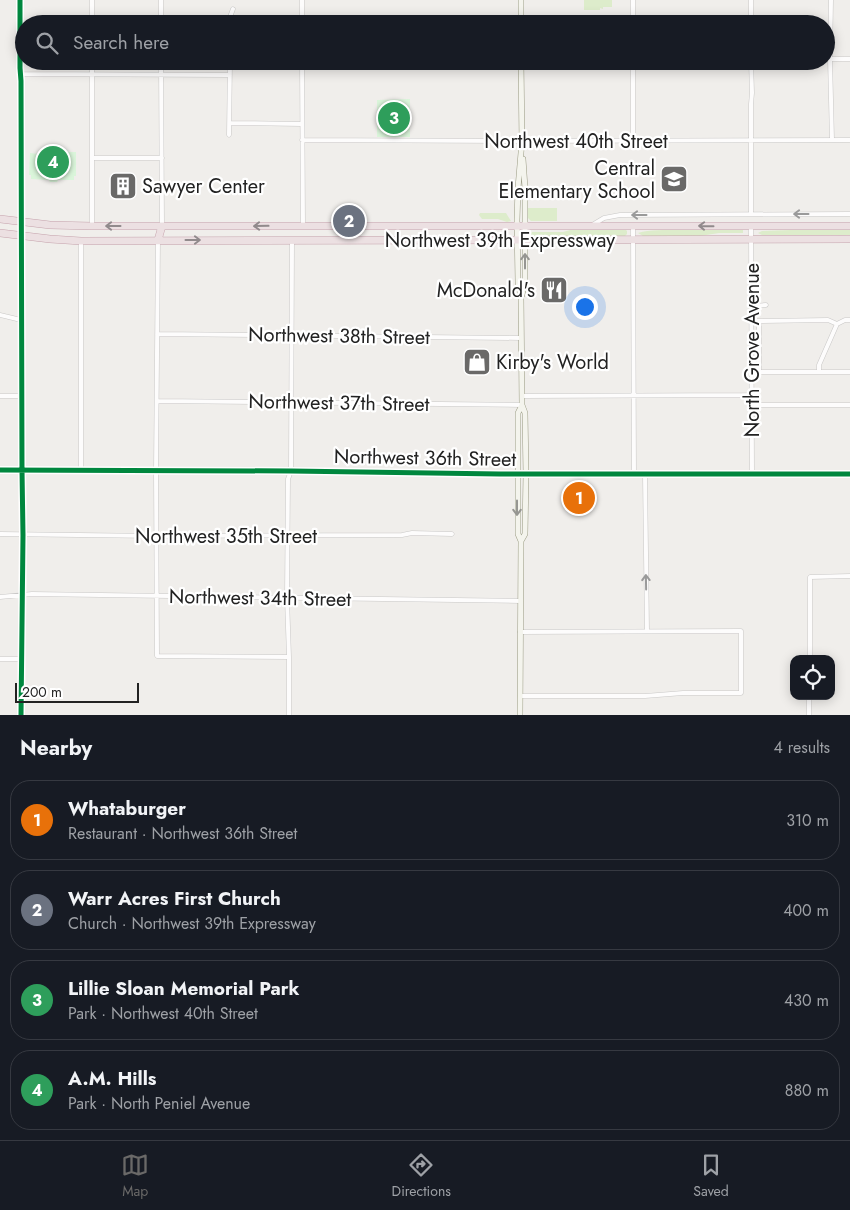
<!DOCTYPE html>
<meta charset="utf-8">
<style>
body{margin:0;font-family:Jost,sans-serif;background:#20242c;color:#f1f3f6}
.controls{position:absolute;right:15px;bottom:15px;display:grid;overflow:hidden;border-radius:10px;box-shadow:0 2px 12px #0003}
.controls button{width:45px;height:45px;display:grid;place-items:center;padding:0;border:0;border-bottom:1px solid #363941;background:#171b24;color:#f1f3f6;font:25px sans-serif}
.scale{position:absolute;left:15px;bottom:12px;width:124px;box-sizing:border-box;padding-left:5px;border:2px solid #222;border-top:0;font-size:14px;line-height:18px;white-space:nowrap;color:#222;-webkit-text-stroke:4px #fff;paint-order:stroke}
.you{position:absolute;left:584px;top:306px;width:18px;height:18px;margin:-12px;border:4px solid #fff;border-radius:50%;background:#1a73e8;box-shadow:0 0 0 8px #1a73e833}
.badge{display:grid;place-items:center;width:32px;height:32px;border-radius:50%;background:#6a6968;color:#fff;font-size:16px;font-weight:700}
.pin{position:absolute;translate:-50% -50%;border:2px solid #fff;box-shadow:0 1px 5px #0006}
.list{margin:0;padding:0;list-style:none}
h2{display:flex;justify-content:space-between;align-items:center;height:65px;margin:0;padding:0 20px;font-size:21px}
h2 small{font-size:16px;font-weight:400;color:#9ea1a6}
.list li{display:grid;grid-template-columns:32px 1fr auto;gap:15px;align-items:center;box-sizing:border-box;height:80px;margin:0 10px 10px;padding:0 10px;border:1px solid #363941;border-radius:20px}
.list b{display:block;font-size:19px;white-space:nowrap}
.list p{margin:0;font-size:16px;white-space:nowrap;color:#9ea1a6}
.list em{font-size:16px;font-style:normal;color:#9ea1a6}
.icon{flex:none;width:28px;height:28px;fill:none;stroke:currentColor;stroke-width:2;stroke-linecap:round;stroke-linejoin:round}
.map{position:relative;flex:none;width:850px;height:715px;overflow:hidden}
.search{position:absolute;background:#171b24;box-shadow:0 2px 12px #0003;left:15px;right:15px;top:15px;height:55px;display:flex;align-items:center;gap:12px;box-sizing:border-box;padding:0 18px;border-radius:28px;color:#9ea1a6;font-size:19px}
.sheet{height:425px;background:#171b24}
nav{display:flex;justify-content:space-around;align-items:center;box-sizing:border-box;height:70px;border-top:1px solid #363941;background:#171b24;font-size:14px;color:#9ea1a6}
nav a{display:grid;justify-items:center;gap:2px}
nav .on{color:#6a6968}
.map>svg:first-child{display:block}
.grass{fill:#ddeccb}
.park{fill:#daf5da}
.lines{fill:none;stroke-linecap:round;stroke-linejoin:round}
.street-casing{stroke:#c9c8c7;stroke-width:5}
.secondary-casing{stroke:#999a82;stroke-width:6}
.highway-casing{stroke:#c5a2ac;stroke-width:8}
.street{stroke:#fdfcfc;stroke-width:4}
.secondary{stroke:#f4f4ed;stroke-width:5}
.highway{stroke:#ece0e2;stroke-width:7}
.cycleway-casing{stroke:#fff;stroke-width:8}
.cycleway{stroke:#00873e;stroke-width:5}
.oneway{stroke:#9a9a9a}
.oneway2{stroke:#918a8c}
.oneway3{stroke:#969692}
.labels{text-anchor:middle;dominant-baseline:central;stroke-width:4.5;stroke-linejoin:round;paint-order:stroke}
.street-label{font-size:20px;fill:#222;stroke:#fff}
.poi-label{font-size:20px;fill:#222;stroke:#fff;text-anchor:end}
</style>
<div class="map">
<svg width="850" height="715" viewBox="0 0 850 715">
<rect width="100%" height="100%" fill="#f0eeeb"/>
<path class="grass" d="M584,0H612V7H603V9L600,8V10H584Z
M528,208H557V221H531L528,218Z
M480,213H506L511,221L507,222L498,219H482L479,215Z
M574,229H625L627,231V234L625,236H532L529,235L530,233L532,232H563Z
M678,229L743,230V233H719L700,236H643L638,233C650,229 665,231 678,229Z
M799,229H850V235H762L758,233L762,231L790,230Z"/>
<path class="park" d="M410,99V137H377V100Z
M67,152H76V176H74V180H58L57,182H50L49,180L31,179V175H29L30,153L38,154V156H40L41,167H46L47,154L59,155V168H65V155H67Z"/>
<g class="lines">
<g class="street-casing">
<path id="street" d="M20,0V68L21,81L22,470L23,535L21,715
M633,0V24
M831,0L830,59L832,140
M92,24V0
M161,24V0
M230,24V17L233,9
M302,24V0
M751,24V0
M826,59H850
M92,61V226
M161,61L162,226
M302,61L303,226
M751,61L752,93L751,104V214
M21,74L230,75
M230,123L302,124
M229,135L230,61
M302,140L512,141L850,140
M633,141V61
M92,158H162
M594,224L604,218L620,215L850,214
M633,225L634,475
M751,227L752,474
M158,240L156,471L157,656L289,657
M81,241V471
M752,306L766,305
M0,315L21,320
M757,321L828,320L837,324L845,320H850
M759,321V372H819
M837,324L819,365V372H850
M157,334L521,338
M0,396H21
M522,396L751,395
M157,401L522,405
M752,405H850
M645,475L647,631
M0,534L157,536L402,535L412,533L452,534
M0,597L32,594L520,601
M0,659H21
M810,659V577L850,576
M520,696H645L683,693H741V631L520,632
M289,715V657L287,598L288,479L291,471L292,240
M809,715V696"/>
</g>
<g class="secondary-casing">
<path id="secondary" d="M521,24V0
M521,61L522,143
M522,295L525,282V188L523,159
M0,470L291,471L500,474H850
M521,541L525,534L526,474L525,413L522,405L521,297L518,282L517,220L518,188L522,141
M520,715L521,541L518,534V413L522,405"/>
</g>
<g class="highway-casing">
<path id="highway" d="M0,219L50,225L92,226H850
M0,233L50,239L81,241L850,239
M158,240L162,226"/>
</g>
<use href="#street" class="street"/>
<use href="#secondary" class="secondary"/>
<use href="#highway" class="highway"/>
<g class="cycleway-casing">
<path id="cycleway" d="M20,0V68L21,81L22,470L23,535L21,715
M0,470L291,471L500,474H850"/>
</g>
<use href="#cycleway" class="cycleway"/>
</g>
<defs><path id="oneway-shaft" d="M-6 0H5M1.5-3L5.5 0L1.5 3" fill="none" stroke-width="1.6" stroke-linecap="round" stroke-linejoin="round" transform="scale(1.25)"/></defs>
<g class="oneway">
<use href="#oneway-shaft" transform="translate(801 214) rotate(180)"/>
<use href="#oneway-shaft" transform="translate(639 215) rotate(180)"/>
<use href="#oneway-shaft" transform="translate(646 582) rotate(-91)"/>
</g>
<g class="oneway2">
<use href="#oneway-shaft" transform="translate(113 226) rotate(180)"/>
<use href="#oneway-shaft" transform="translate(261 226) rotate(179)"/>
<use href="#oneway-shaft" transform="translate(706 226) rotate(-179)"/>
<use href="#oneway-shaft" transform="translate(193 240)"/>
</g>
<g class="oneway3">
<use href="#oneway-shaft" transform="translate(525 261) rotate(-90)"/>
<use href="#oneway-shaft" transform="translate(517 508) rotate(90)"/>
</g>
<defs>
<g id="school-square" transform="scale(1.4375)"><rect x="-9" y="-9" width="18" height="18" rx="4" fill="#6a6968" stroke="#fff"/><path d="M0-5L7-2L0 1L-7-2ZM-4 1L0 2.5L4 1V4Q0 6-4 4Z" fill="#fff"/></g>
<g id="building-square" transform="scale(1.4375)"><rect x="-9" y="-9" width="18" height="18" rx="4" fill="#6a6968" stroke="#fff"/><path d="M-4-6H4V6H1V3H-1V6H-4ZM-2.5-4.3h1.7v1.8h-1.7ZM.8-4.3h1.7v1.8H.8ZM-2.5-1h1.7V.8h-1.7ZM.8-1h1.7V.8H.8Z" fill="#fff"/></g>
<g id="restaurant-square" transform="scale(1.4375)"><rect x="-9" y="-9" width="18" height="18" rx="4" fill="#6a6968" stroke="#fff"/><path d="M-5-6h1v4h1v-4h1v4h1v-4h1v5L-1.5 .5V6h-2V.5L-5-1ZM5-6V6H3V1.5H1.5Q1.5-4 5-6Z" fill="#fff"/></g>
<g id="shop-square" transform="scale(1.4375)"><rect x="-9" y="-9" width="18" height="18" rx="4" fill="#6a6968" stroke="#fff"/><path d="M-5-2.5h2.3a2.7 3.5 0 0 1 5.4 0H5L5.5 6h-11ZM-1.5-2.5h3a1.5 2.3 0 0 0-3 0Z" fill="#fff"/></g>
</defs>
<g fill-rule="evenodd">
<use href="#school-square" x="674" y="179"/>
<use href="#building-square" x="123" y="186"/>
<use href="#restaurant-square" x="554" y="290"/>
<use href="#shop-square" x="477" y="362"/>
</g>
<g class="labels">
<g class="street-label">
<text x="576" y="141">Northwest 40th Street</text>
<text x="500" y="240">Northwest 39th Expressway</text>
<text transform="translate(339 336) rotate(1)">Northwest 38th Street</text>
<text transform="translate(752 350) rotate(-90)">North Grove Avenue</text>
<text transform="translate(339 403) rotate(1)">Northwest 37th Street</text>
<text transform="translate(425 458) rotate(1)">Northwest 36th Street</text>
<text x="226" y="536">Northwest 35th Street</text>
<text transform="translate(260 598) rotate(1)">Northwest 34th Street</text>
</g>
<g class="poi-label">
<text x="655" y="168">Central<tspan x="655" dy="23">Elementary School</tspan></text>
<text x="142" y="186" text-anchor="start">Sawyer Center</text>
<text x="535" y="290">McDonald's</text>
<text x="496" y="362" text-anchor="start">Kirby's World</text>
</g>
</g>
</svg>
<div class="controls">
<button><svg class="icon" aria-label="locate" viewBox="0 0 24 24"><circle cx="12" cy="12" r="6"/><path d="M12 2v4M12 18v4M2 12h4M18 12h4"/></svg></button>
</div>
<div class="scale">200 m</div>
<div class="you"></div>
<div class="pin badge" style="left:579px;top:498px;background:#e8710a">1</div>
<div class="pin badge" style="left:349px;top:221px;background:#6b7280">2</div>
<div class="pin badge" style="left:394px;top:118px;background:#2e9e5b">3</div>
<div class="pin badge" style="left:53px;top:162px;background:#2e9e5b">4</div>
<div class="search"><svg class="icon" aria-label="search" viewBox="0 0 24 24"><circle cx="10" cy="10" r="6"/><path d="M15 15l6 6"/></svg>Search here</div>
</div>
<section class="sheet">
<h2>Nearby<small>4 results</small></h2>
<ul class="list">
<li><span class="badge" style="background:#e8710a">1</span><div><b>Whataburger</b><p>Restaurant · Northwest 36th Street</p></div><em>310 m</em></li>
<li><span class="badge" style="background:#6b7280">2</span><div><b>Warr Acres First Church</b><p>Church · Northwest 39th Expressway</p></div><em>400 m</em></li>
<li><span class="badge" style="background:#2e9e5b">3</span><div><b>Lillie Sloan Memorial Park</b><p>Park · Northwest 40th Street</p></div><em>430 m</em></li>
<li><span class="badge" style="background:#2e9e5b">4</span><div><b>A.M. Hills</b><p>Park · North Peniel Avenue</p></div><em>880 m</em></li>
</ul>
</section>
<nav>
<a class="on"><svg class="icon" aria-label="map" viewBox="0 0 24 24"><path d="M3 6l6-2 6 2 6-2v14l-6 2-6-2-6 2zM9 4v14M15 6v14"/></svg>Map</a>
<a><svg class="icon" aria-label="directions" viewBox="0 0 24 24"><path d="M12 3l9 9-9 9-9-9zM9 14v-3h6M13 9l2 2-2 2"/></svg>Directions</a>
<a><svg class="icon" aria-label="saved" viewBox="0 0 24 24"><path d="M7 4h10v16l-5-4-5 4z"/></svg>Saved</a>
</nav>
